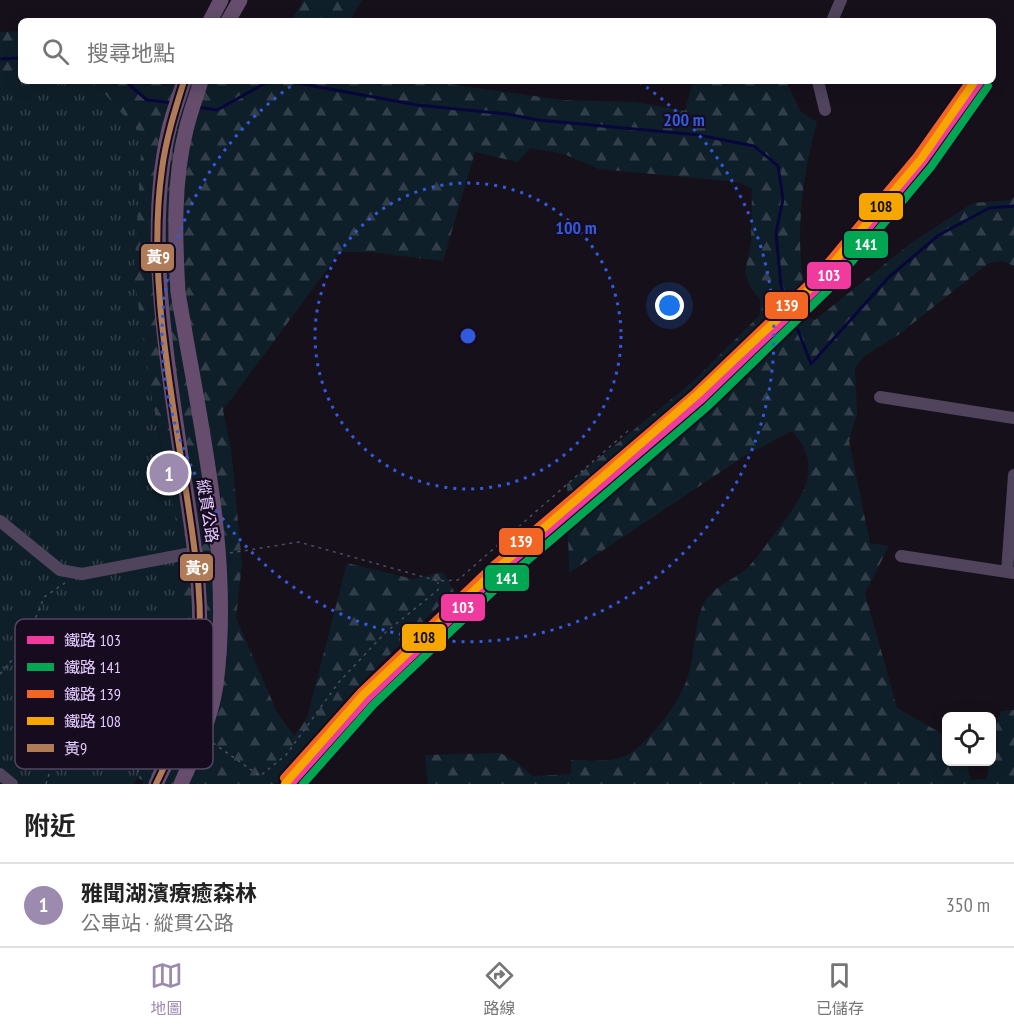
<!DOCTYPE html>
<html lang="zh-TW">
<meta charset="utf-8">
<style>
body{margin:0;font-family:"PT Sans Narrow","Noto Sans TC",sans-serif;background:#f2f2f2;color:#222}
.controls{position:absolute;right:18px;bottom:18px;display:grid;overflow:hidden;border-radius:9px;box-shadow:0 3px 15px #0003}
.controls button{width:54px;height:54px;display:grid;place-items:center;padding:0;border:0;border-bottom:2px solid #e0e0e0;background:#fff;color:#222;font:30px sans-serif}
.you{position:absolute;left:670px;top:306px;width:21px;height:21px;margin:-15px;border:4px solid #fff;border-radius:50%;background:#1a73e8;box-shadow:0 0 0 9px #1a73e833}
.badge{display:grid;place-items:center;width:39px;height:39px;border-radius:50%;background:#9d8aaf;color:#fff;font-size:20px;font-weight:700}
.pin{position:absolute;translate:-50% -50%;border:3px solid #fff;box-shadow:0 2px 6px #0006}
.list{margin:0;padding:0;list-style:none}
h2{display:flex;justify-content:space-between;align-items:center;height:78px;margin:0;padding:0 24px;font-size:26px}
h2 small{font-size:20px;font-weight:400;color:#767676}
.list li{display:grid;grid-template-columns:39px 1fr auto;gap:18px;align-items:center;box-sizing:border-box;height:84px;padding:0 24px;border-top:2px solid #e0e0e0}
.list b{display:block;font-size:22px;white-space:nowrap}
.list p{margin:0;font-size:20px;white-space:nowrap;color:#767676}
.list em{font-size:20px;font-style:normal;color:#767676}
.icon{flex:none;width:33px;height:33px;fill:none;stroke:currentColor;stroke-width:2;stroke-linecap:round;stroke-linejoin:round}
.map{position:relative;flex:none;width:1014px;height:784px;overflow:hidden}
.search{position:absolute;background:#fff;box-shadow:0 3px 15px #0003;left:18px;right:18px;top:18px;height:66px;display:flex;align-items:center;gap:15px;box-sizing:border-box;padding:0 21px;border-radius:9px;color:#767676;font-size:22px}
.sheet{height:162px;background:#fff}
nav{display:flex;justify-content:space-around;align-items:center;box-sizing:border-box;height:84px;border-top:2px solid #e0e0e0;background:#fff;font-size:16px;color:#767676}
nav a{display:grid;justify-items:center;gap:3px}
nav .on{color:#9d8aaf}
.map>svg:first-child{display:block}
.grass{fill:url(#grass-tufts)}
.forest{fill:url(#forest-firs)}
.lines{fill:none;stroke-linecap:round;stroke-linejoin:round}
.stream{stroke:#08073c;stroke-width:3}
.path{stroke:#4a4d61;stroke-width:1.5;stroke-dasharray:3 4.5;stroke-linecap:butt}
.minor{stroke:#4f445c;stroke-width:12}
.major{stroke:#664d6d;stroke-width:15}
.bus-1-casing{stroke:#170b20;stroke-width:10}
.bus-1{stroke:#b07c57;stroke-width:6}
.rail-1-casing{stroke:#170b20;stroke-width:12}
.rail-2-casing{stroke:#170b20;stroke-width:12}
.rail-3-casing{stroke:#170b20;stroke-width:12}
.rail-4-casing{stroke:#170b20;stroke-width:12}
.rail-1{stroke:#f13a9d;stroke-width:8}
.rail-2{stroke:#00a651;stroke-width:8}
.rail-3{stroke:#f26522;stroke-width:8}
.rail-4{stroke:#f7a600;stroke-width:8}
.ring{fill:none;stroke:#315adc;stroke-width:3;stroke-dasharray:3 6}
.labels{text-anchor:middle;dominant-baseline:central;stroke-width:4.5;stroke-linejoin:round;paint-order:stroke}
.street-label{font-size:16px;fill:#e5cbff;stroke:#170b20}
.key{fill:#170b20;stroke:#554563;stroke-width:1.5}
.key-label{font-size:16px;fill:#e5cbff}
.centre{fill:#315adc;stroke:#170b20;stroke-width:3}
.ring-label{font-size:18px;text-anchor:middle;font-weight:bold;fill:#315adc;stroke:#170b20;stroke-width:4.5;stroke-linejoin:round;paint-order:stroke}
.line-badge{stroke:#170b20;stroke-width:2}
.badge-label{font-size:16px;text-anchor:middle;font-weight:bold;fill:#fff}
.pale-badge-label{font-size:16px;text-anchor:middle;font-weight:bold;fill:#111}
</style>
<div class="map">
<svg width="1014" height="784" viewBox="0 0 1014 784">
<defs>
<pattern id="grass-tufts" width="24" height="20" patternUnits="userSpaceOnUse" patternTransform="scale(1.5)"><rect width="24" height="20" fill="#0f1f29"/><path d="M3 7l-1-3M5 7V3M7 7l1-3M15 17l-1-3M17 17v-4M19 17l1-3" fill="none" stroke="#323e49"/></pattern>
<pattern id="forest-firs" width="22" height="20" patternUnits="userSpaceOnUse" patternTransform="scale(1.5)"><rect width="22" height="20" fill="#0f1f29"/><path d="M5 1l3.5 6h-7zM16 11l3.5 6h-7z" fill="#323e49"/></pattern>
</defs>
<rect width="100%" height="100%" fill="#16101b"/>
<path class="grass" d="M21,71V81H89L104,93L142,136C140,220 140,307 151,390C158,445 175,497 182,552C190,620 176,698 148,761C145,769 138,776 134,784H0V73Z"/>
<path class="forest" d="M303,0H362L350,21H291Z
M21,31V71L0,73V32Z
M89,81H428L563,100L635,102L685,111L693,81H786L800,111L817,122C798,192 795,246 808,317L815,320L911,243L973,203L1011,200L1014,197V266L1002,261L989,263L898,335L864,356L855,368L857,413L849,441L870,543L889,546L865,593L897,708L946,736V762H966L971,780L987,779L989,762H992V737L1001,711L1014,710V784H428L425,755L500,753L514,760L533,776L571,774V760C587,760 610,763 625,756C647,746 680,702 687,679C695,657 694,622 704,603C716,584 731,582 746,569C757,559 765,546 774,534C800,500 827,469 792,431L746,455L569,573L567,484L690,384L760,315V299L751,288L745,273L751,242L752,189L738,182L599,169L564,154L530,148L518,162L475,152L443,261L369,252H340L223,410L231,448L242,563L236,618L277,712L294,736L307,718L347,563L413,579L443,572L454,591L363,681L276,784H145L137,778L148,763L168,705L180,637L183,601L182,552L151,393L134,274L142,136L104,93Z"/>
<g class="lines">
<path class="stream" d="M0,59L21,58
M125,81L147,100L173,103
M286,81L417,105L507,114L538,120L699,135L754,146L778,166L783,199L776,233L781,286L811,364L889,277L939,235L989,208L1014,206
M197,107L217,110L269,81"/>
<path class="path" d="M230,553L299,542L438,581L458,580L630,429
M0,674L25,645L44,597L65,583
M213,743L260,776L286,755L339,682L386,632L438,590V582
M46,784C51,765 65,732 81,718C97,704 124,709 134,686L145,683C166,703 120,754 144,783"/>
<path class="minor" d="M832,21L841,0
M818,81L825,110
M880,397L1014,418
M0,521L60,570L82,574L197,552
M901,556L1014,573
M1007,572L1014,475
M0,774L12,784"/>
<path class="major" d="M210,21L221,0
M228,21L240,0
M156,784C172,751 190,715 196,678C206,606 194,543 183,471C168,363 144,237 169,129C173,113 179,97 184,81
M181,784C195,752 211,720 216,685C233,554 199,421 178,292C175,239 173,182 186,130C190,113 196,97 201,81"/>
<g class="bus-1-casing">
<path id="bus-1" d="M156,784C172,750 190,716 196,678C207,609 193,539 183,471C168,373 148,268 162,169C166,138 175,110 184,81"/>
</g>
<use href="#bus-1" class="bus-1"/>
<g class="rail-1-casing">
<path id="rail-1" d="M291,784L367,699L501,571L701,400L823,283L924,161L981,81"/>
</g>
<g class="rail-2-casing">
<path id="rail-2" d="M303,784L373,705L507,578L707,407L829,289L931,167L988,86"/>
</g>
<g class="rail-3-casing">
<path id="rail-3" d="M284,778L361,692L495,564L695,393L816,277L917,156L970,81"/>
</g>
<g class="rail-4-casing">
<path id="rail-4" d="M285,784L363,695L499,567L697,395L819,280L921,159L975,81"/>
</g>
<use href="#rail-1" class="rail-1"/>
<use href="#rail-2" class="rail-2"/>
<use href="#rail-3" class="rail-3"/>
<use href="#rail-4" class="rail-4"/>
</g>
<g class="ring">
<circle cx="468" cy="336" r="153"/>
<path d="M639 82A306 306 0 1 1 297 82"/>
</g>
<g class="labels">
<g class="street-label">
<text transform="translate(208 511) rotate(81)">縱貫公路</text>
</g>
</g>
<rect x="15" y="619" width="198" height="150" rx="9" class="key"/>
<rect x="27" y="636" width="27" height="8" fill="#f13a9d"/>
<rect x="27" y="663" width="27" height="8" fill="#00a651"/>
<rect x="27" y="690" width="27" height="8" fill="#f26522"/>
<rect x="27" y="717" width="27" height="8" fill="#f7a600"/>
<rect x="27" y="744" width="27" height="8" fill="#b07c57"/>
<g class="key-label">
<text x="64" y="646">鐵路 103</text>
<text x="64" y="673">鐵路 141</text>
<text x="64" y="700">鐵路 139</text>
<text x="64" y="727">鐵路 108</text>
<text x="64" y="754">黃9</text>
</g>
<circle cx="468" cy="336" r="9" class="centre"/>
<g class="ring-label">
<text x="684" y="126">200 m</text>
<text x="576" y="234">100 m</text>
</g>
<g class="line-badge">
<rect x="858" y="192" width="46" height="29" rx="6" fill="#f7a600"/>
<rect x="843" y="230" width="46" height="29" rx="6" fill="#00a651"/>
<rect x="140" y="243" width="35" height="29" rx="6" fill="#b07c57"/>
<rect x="806" y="261" width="46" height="29" rx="6" fill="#f13a9d"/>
<rect x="764" y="291" width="45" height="29" rx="6" fill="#f26522"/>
<rect x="498" y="527" width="46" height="29" rx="6" fill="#f26522"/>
<rect x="179" y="553" width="35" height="29" rx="6" fill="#b07c57"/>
<rect x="484" y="564" width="46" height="28" rx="6" fill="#00a651"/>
<rect x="440" y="593" width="46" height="29" rx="6" fill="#f13a9d"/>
<rect x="401" y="623" width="46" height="29" rx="6" fill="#f7a600"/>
</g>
<g class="badge-label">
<text x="866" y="250">141</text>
<text x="158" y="263">黃9</text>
<text x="829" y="281">103</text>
<text x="787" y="311">139</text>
<text x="521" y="547">139</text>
<text x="197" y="574">黃9</text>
<text x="507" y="584">141</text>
<text x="463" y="613">103</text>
</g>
<g class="pale-badge-label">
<text x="881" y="212">108</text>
<text x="424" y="643">108</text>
</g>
</svg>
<div class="controls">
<button><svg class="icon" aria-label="locate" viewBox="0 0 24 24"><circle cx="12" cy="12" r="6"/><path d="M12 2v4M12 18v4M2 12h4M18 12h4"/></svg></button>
</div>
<div class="you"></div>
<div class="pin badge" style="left:169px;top:473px">1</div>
<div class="search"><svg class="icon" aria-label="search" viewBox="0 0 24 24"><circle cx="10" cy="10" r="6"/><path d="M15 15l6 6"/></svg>搜尋地點</div>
</div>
<section class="sheet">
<h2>附近<small></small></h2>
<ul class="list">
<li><span class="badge">1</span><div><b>雅聞湖濱療癒森林</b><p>公車站 · 縱貫公路</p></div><em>350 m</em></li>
</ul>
</section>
<nav>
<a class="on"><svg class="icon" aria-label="map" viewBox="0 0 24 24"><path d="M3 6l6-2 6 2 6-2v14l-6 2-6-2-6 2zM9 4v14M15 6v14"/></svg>地圖</a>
<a><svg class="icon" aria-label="directions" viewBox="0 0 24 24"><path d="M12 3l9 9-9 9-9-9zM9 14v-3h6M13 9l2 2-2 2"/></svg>路線</a>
<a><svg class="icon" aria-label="saved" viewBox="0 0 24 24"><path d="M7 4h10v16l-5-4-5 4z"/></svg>已儲存</a>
</nav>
